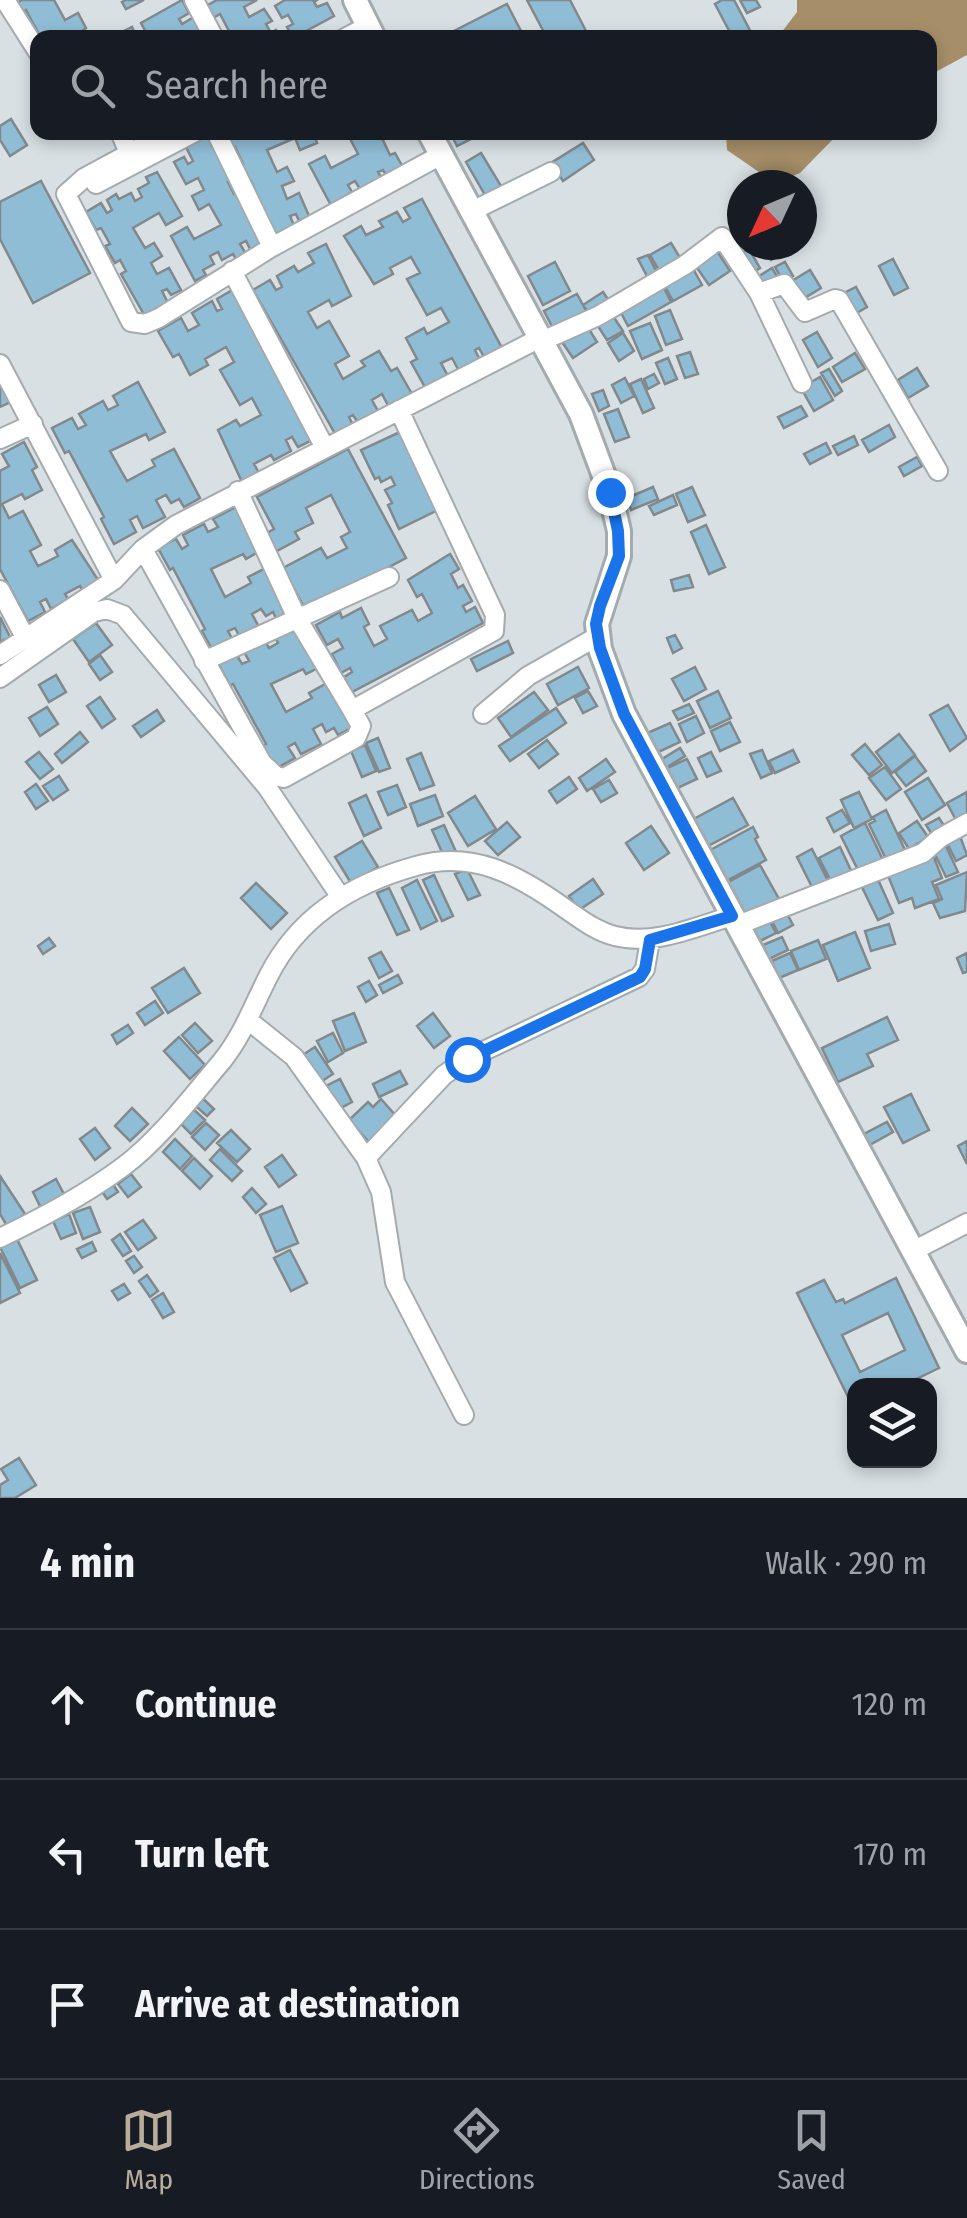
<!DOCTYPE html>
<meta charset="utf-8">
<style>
body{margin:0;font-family:"Fira Sans Condensed",sans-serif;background:#20242c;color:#f1f3f6}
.controls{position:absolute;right:30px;bottom:30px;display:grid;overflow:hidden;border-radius:20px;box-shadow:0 5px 15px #0003}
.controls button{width:90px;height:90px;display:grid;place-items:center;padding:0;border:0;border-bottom:2px solid #363941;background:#171b24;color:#f1f3f6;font:50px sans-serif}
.compass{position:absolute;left:727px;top:170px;width:90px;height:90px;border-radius:50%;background:#171b24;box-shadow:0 5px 15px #0003;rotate:226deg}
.stop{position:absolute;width:30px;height:30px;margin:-22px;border:8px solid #1a73e8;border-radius:50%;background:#fff}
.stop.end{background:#1a73e8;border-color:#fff;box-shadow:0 2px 10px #0008}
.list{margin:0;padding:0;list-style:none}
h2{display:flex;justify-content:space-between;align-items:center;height:130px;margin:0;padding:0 40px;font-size:42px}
h2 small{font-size:32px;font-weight:400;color:#9ea1a6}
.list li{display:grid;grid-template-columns:65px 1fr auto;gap:30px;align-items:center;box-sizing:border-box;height:150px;padding:0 40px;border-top:2px solid #363941}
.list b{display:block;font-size:38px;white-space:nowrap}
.list em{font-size:32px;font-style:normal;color:#9ea1a6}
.icon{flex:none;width:55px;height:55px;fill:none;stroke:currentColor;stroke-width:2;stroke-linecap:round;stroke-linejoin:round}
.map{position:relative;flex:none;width:967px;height:1498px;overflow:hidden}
.search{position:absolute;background:#171b24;box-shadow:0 5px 15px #0003;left:30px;right:30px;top:30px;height:110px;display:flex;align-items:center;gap:25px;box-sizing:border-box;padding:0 35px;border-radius:20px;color:#9ea1a6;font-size:38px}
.sheet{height:580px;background:#171b24}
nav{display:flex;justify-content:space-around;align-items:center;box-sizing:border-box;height:140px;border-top:2px solid #363941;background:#171b24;font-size:28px;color:#9ea1a6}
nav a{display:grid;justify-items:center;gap:5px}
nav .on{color:#b8ad9a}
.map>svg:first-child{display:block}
.water{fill:#a58e68}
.building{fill:#90bdd6;stroke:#82898d;stroke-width:2.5;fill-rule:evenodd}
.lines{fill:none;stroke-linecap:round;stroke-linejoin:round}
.minor-casing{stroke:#a4abaf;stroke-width:22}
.tertiary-casing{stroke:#a4abaf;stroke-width:28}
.minor{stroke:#fff;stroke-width:18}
.tertiary{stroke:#fff;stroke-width:22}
.route{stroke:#1a73e8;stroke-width:12}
</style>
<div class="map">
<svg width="967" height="1498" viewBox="0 0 967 1498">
<rect width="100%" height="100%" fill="#d8e0e4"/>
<path class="water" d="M797,0H967V55L930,75V38L778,37L797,12Z
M726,133V132L839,133L800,173L775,183L727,150Z"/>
<path class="building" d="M22,0H54L65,20L78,13L86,28L72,38H41L26,10L20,14L15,4Z
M126,0H144L126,9L122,2Z
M182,0L189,13L179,19L182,24L194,17L201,29L194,33L197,38H155L153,33L148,36L141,23Z
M217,0H257L244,7L249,17L264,9L272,21L266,24L271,33L276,30L281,38H224L223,35L229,31L220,14L213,18L206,6Z
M285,0H317L314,2L317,7L327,3L334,16L293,38L287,27L293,24L288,15L282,18L275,6Z
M527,0H570L586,31L575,38H547Z
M722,0H734L754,38H733L715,4Z
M740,0H756L760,7L747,13Z
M507,4L522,33L512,38H440Z
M132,27L137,38H110Z
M11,119L27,145L10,156L0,140V126Z
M223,132H313L317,143L300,150L295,138L267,150L277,172L287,167L294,181L282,186L287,199L299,193L309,216L299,221L296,214L290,216L296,230L272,241L251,194L256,192L251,181L246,183L238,166L243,164L235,147L231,149Z
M334,132H384L386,136L382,138L390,155L395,153L405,171L389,180L383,170L378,172L384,182L374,188L371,183L360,189L355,181L348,185L352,192L341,199L343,204L333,209L309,164L325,156L331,168L358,154L347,133L337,138Z
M450,132H485L457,146Z
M210,135L234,180L228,182L234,194L240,191L249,208L244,210L267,243L251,251L246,241L240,244L246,254L236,259L233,254L222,260L218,252L210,256L214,264L203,270L206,275L195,281L171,236L187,227L194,239L221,225L209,204L199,210L192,196L204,190L198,178L186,184L174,162L184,157L188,164L193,161L186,147Z
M583,143L594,160L563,181L551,163Z
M481,153L501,186L485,195L466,162Z
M157,172L182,216L166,225L159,213L133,228L145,248L154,243L162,256L151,263L157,274L169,268L181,290L171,295L167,289L162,291L169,305L146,318L121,274L126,271L120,260L115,263L105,246L110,244L101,228L96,230L86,212L101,203L107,213L112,210L107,200L116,194L119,199L131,193L135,201L142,197L138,189L149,183L146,177Z
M41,181L90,273L33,303L0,239V202Z
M422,199L502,348L484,357L479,348L475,350L480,360L459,371L452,358L441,363L448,376L426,389L411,362L417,359L406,338L424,328L427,334L449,322L441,308L427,315L407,279L420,273L411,257L390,268L393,274L374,284L344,236L361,226L366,235L383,227L379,221L397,212L403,222L410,218L404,208Z
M742,229L743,245L735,250L727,238Z
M671,243L682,261L661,274L650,255Z
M326,244L351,296L332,306L329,300L308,312L317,328L329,321L349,356L335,364L343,379L365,366L361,361L379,351L391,371L397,368L412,394L389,407L382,394L372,400L379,413L359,424L353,415L349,417L354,427L337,437L253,290L270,280L276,290L282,287L277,276L294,266L298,272L314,263L308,253Z
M769,245H798L771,260L764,248Z
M715,248L730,271L709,285L693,262Z
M749,249L760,268L750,274L739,255Z
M648,255L659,277L650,282L638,259Z
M893,259L908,288L894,295L879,266Z
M555,262L570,291L543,305L528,276Z
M785,262L793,276L783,281L775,267Z
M691,265L702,285L673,301L662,281Z
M772,268L778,278L761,288L756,278Z
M810,270L821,288L798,302L787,284Z
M661,282L671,302L628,326L617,305Z
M856,287L867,307L855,314L844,293Z
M234,289L316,438L298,447L292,437L286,440L291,451L274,460L271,455L254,464L259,473L242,482L218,430L236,420L240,426L261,415L252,398L240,405L220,370L234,362L226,347L205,359L208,365L190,375L179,354L173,357L158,331L181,318L188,331L199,325L192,313L212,301L217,311L222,309L217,299Z
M603,292L611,304L591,317L583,305Z
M577,294L589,316L556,334L544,311Z
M670,310L682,339L666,345L655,316Z
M611,313L623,331L607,340L596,323Z
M585,323L597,342L573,358L560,339Z
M650,323L662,350L642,359L630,331Z
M817,332L832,358L818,367L803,340Z
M623,333L634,351L619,361L608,343Z
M690,352L698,374L685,378L677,356Z
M855,353L865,369L842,382L833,367Z
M668,358L677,379L665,384L656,363Z
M917,368L928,386L908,398L898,380Z
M829,369L842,391L835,396L821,373Z
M654,374L659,383L648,389L644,379Z
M820,377L833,400L814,411L801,388Z
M625,378L634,396L621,403L612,385Z
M641,379L654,408L643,413L630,384Z
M0,382L11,402L0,407Z
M138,382L165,432L149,440L146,434L110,451L127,481L155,466L152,460L174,449L200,498L184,507L179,499L171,503L166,495L156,500L165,517L143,528L137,516L130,520L136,532L114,544L101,519L104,517L69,451L65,453L52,428L72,418L78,429L86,425L79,414L103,401L108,410L118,405L113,396Z
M603,390L609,406L599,411L592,394Z
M801,406L807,416L784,428L778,417Z
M618,409L629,437L615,442L604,414Z
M889,425L895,437L869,452L862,440Z
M400,432L438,510L399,529L388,505L392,503L385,490L395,485L391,477L381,482L379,477L375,479L361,450Z
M854,436L858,445L838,455L833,446Z
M24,442L37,467L32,470L42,490L25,499L22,494L2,504L9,518L23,511L41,545L30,551L38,566L58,556L55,550L72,540L102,586L85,595L80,586L65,594L68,599L51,609L46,599L40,602L45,612L28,621L0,569V471L9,466L2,454Z
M826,443L831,453L810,464L804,454Z
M348,449L406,558L306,611L283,568L321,548L327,558L347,548L341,537L350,532L331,495L306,508L313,523L295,532L299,539L275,552L265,534L274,529L257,497Z
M917,457L922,466L904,476L899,467Z
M653,487L658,499L631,510L627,498Z
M692,487L705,515L688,522L676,494Z
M673,495L677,505L654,515L649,506Z
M236,507L260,551L246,559L243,554L211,569L225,597L251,583L248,577L268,567L292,612L277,620L273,612L266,616L261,609L252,614L260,629L241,639L235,628L228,631L234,642L214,653L202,631L205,629L173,568L170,570L158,548L176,539L182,549L188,545L183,535L204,524L208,532L218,527L213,519Z
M706,525L725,567L709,574L691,532Z
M450,554L459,569L451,574L458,588L463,585L472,601L463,606L466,612L475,607L483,623L352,692L344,677L352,672L350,668L341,673L332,654L343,648L338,639L327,645L316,625L340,612L342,618L361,608L369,624L364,627L374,646L387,639L380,626L412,610L418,621L432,613L422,594L417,597L408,580Z
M689,575L693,587L674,591L671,580Z
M0,617L10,637L0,642Z
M297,622L320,667L306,674L303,669L271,684L286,712L312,698L309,693L329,682L353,727L338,735L334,728L326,732L322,724L313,729L321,744L301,754L295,743L288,747L295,758L275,769L262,746L266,744L233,684L230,686L218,663L236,654L242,664L249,661L243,650L264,639L269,648L278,643L274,634Z
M96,623L112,645L89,662L73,639Z
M675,635L682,648L673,653L667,638Z
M508,641L513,653L477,671L471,659Z
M100,655L112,672L100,680L89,664Z
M578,667L589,688L558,705L547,684Z
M695,667L706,689L684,701L672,679Z
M56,675L66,692L49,702L39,685Z
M588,691L597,706L583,713L575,698Z
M718,691L731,718L710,728L697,701Z
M534,692L548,710L511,737L498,718Z
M100,697L115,719L102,728L87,706Z
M689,704L694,713L678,720L673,711Z
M948,705L967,738L950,751L930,715Z
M47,707L58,724L40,736L29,718Z
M556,708L566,723L510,761L499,746Z
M157,710L164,721L141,737L133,726Z
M696,716L704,733L687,742L679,724Z
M730,722L740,742L720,751L711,731Z
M670,723L680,742L652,755L643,735Z
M80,732L88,742L62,763L55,754Z
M899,734L915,755L892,773L876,752Z
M378,738L390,768L379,772L366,743Z
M547,740L558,754L539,768L528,754Z
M865,744L882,765L869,775L852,755Z
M365,745L376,771L362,777L351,751Z
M680,748L685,756L664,769L659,761Z
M762,750L772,773L761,778L750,754Z
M793,750L799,762L775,773L769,761Z
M39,752L53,769L40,779L26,762Z
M711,752L721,771L707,777L698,758Z
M421,753L434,785L420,790L407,759Z
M915,756L926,771L906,786L895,772Z
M606,759L615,772L587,791L579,778Z
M687,759L697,779L671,791L661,771Z
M885,767L901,789L886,800L869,778Z
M59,776L68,790L53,800L43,786Z
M569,777L577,789L557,803L549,791Z
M928,778L945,805L922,820L905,792Z
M609,780L617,793L601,802L593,789Z
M36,784L48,801L36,809L25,792Z
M397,785L406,807L388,815L378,792Z
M859,792L872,819L854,828L841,800Z
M967,792V814L956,820L947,803Z
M366,795L381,828L364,836L349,803Z
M435,795L443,816L418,826L410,804Z
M475,796L496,829L468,846L448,813Z
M733,798L748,825L704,848L690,821Z
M842,810L850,823L834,832L827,818Z
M886,810L905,850L886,859L869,824L875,821L873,817Z
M939,818L948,832L935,839L926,825Z
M917,821L928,837L909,849L899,833Z
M507,822L520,837L498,855L485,841Z
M865,823L883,860L859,872L841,836Z
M444,825L457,854L445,859L432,830Z
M651,826L669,853L644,870L626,843Z
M753,827L758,837L755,839L766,860L722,883L705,853Z
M960,836L967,855L956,861L947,843Z
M362,841L378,867L351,883L335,857Z
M944,842L958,872L946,877L932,848Z
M840,847L854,877L834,887L819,858Z
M812,849L829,883L814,891L797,857Z
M933,855L942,878L932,882L939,899L915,908L912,898L899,903L887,873Z
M760,865L779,899L743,918L725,884Z
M467,869L480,895L468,900L455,874Z
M967,872L965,911L940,918L933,903L942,899L936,885Z
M434,875L453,916L442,921L423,880Z
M876,875L893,913L878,920L860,883Z
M593,879L603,894L579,910L569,896Z
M417,880L437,921L421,929L402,888Z
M256,883L287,913L271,929L241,898Z
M389,888L409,930L397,935L377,893Z
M785,910L793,925L778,933L770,917Z
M768,918L776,933L758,942L750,927Z
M889,924L895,944L871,951L865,931Z
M855,932L870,968L838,981L823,945Z
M782,937L788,950L769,959L763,945Z
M49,938L55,946L43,954L38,946Z
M818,940L826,959L799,970L791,951Z
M381,952L392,971L379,978L369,958Z
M790,953L798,970L779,978L772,961Z
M967,953V972L963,973L957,958Z
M184,968L200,993L168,1013L152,988Z
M398,975L402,983L383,993L379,985Z
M369,981L377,995L366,1002L358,987Z
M155,1001L163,1013L145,1025L137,1013Z
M354,1013L366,1042L345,1051L333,1021Z
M433,1013L450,1036L434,1048L417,1026Z
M887,1017L898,1040L867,1054L873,1066L838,1082L822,1048Z
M195,1023L212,1041L198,1053L182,1035Z
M128,1025L133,1033L117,1044L112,1035Z
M333,1033L343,1053L328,1062L317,1041Z
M179,1037L205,1065L190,1079L164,1051Z
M315,1047L333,1074L319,1083L301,1056Z
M400,1071L407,1084L379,1097L373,1084Z
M340,1079L352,1102L337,1110L324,1087Z
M197,1093L214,1109L207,1116L190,1101Z
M911,1094L929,1130L903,1143L884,1107Z
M381,1099L396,1116L369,1142L349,1120L368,1102L373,1107Z
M189,1105L205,1120L191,1134L176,1119Z
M132,1108L148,1124L130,1141L115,1126Z
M887,1122L893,1132L866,1147L860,1136Z
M206,1123L219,1135L205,1150L192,1137Z
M95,1128L110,1148L95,1160L80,1139Z
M231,1130L250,1149L237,1162L217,1143Z
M175,1139L192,1156L180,1169L163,1152Z
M967,1141V1164L958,1146Z
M220,1149L242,1171L232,1181L210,1160Z
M282,1155L296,1175L279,1187L265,1167Z
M194,1158L212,1176L200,1189L182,1171Z
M131,1174L141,1187L128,1197L118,1184Z
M0,1176L25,1214L7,1226L0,1214Z
M56,1179L65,1196L41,1208L33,1192Z
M112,1183L118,1192L107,1199L101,1190Z
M252,1188L266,1204L256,1213L243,1197Z
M282,1206L298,1243L276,1252L260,1215Z
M90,1207L100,1232L83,1239L73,1213Z
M69,1214L76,1233L61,1239L53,1221Z
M143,1220L156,1238L138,1250L125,1232Z
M120,1234L131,1251L123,1256L112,1240Z
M16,1237L37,1280L20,1288L0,1247Z
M92,1242L96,1251L82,1258L77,1249Z
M290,1250L307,1283L291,1291L274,1258Z
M0,1253L20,1293L0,1303Z
M134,1256L142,1267L134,1273L126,1261Z
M147,1275L158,1291L150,1297L139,1281Z
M896,1278L939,1368L902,1386H854V1409L797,1293L824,1280L836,1302L843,1299L845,1303ZM888,1313L905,1350L860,1372L842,1335Z
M124,1284L130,1293L118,1300L112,1291Z
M163,1293L174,1312L163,1318L152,1300Z
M19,1458L36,1485L15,1498H0V1485L8,1480L1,1469Z"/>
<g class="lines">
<g class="minor-casing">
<path id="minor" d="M5,0L38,52
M194,0L214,38
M345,38L368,26
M120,132L129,153
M169,132L84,178L66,194L131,322L145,324L159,318L272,247L441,155
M216,132L272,247
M96,184L195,132
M470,212L551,172
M232,271L325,448
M759,293L784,284L805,312L835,299L839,300L938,471
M542,341L598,316L685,265L722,237L759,293L802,383
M0,364L114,580
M0,439L33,424
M238,491L297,618L352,710
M143,549L262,763L276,776L284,778L356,738L361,726L352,710L494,631L495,615L399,410
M0,590L26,639
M0,655L114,580L143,549L176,525L540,338
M204,661L389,577
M0,678L94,612L107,609L123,615L267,787L340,896
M483,714L528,676L598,636
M738,925L923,853L940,838L967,823
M248,1020L294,1057L366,1158L381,1192L395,1282L464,1415
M366,1158L444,1075L467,1059L639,977L645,969L650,940
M0,1238C43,1217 85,1195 124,1166C160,1139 193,1095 222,1061C243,1035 254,1004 269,975C299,916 354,883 416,866C473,850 518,875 563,907C579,918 595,931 615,936C654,946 695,927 732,916
M915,1250L967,1223"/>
</g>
<g class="tertiary-casing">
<path id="tertiary" d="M355,0L374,38
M429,132L581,414L610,492L619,531V556L597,624L600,649L624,714L967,1351"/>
</g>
<use href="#minor" class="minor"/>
<use href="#tertiary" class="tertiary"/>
</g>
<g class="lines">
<path class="route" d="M467,1059L640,977L645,969L650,940L732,916L624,714L600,648L596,624L600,606L619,556L618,531L610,492"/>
</g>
</svg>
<div class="controls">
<button><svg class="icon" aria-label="layers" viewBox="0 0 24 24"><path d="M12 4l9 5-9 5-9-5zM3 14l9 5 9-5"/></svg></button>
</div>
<svg class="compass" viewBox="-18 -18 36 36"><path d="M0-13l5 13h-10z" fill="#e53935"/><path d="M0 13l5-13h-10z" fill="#9ea1a6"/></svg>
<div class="stop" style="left:467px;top:1059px"></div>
<div class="stop end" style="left:610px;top:492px"></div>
<div class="search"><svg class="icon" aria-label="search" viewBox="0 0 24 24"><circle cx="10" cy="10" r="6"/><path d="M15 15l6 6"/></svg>Search here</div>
</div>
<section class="sheet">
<h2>4 min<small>Walk · 290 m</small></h2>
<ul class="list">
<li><svg class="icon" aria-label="ahead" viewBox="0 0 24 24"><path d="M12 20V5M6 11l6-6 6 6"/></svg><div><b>Continue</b></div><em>120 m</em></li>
<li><svg class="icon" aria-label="left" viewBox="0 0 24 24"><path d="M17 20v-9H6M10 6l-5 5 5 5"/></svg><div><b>Turn left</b></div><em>170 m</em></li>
<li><svg class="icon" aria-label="arrive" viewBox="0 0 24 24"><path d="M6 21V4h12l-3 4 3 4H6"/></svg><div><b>Arrive at destination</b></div></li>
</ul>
</section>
<nav>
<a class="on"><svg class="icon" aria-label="map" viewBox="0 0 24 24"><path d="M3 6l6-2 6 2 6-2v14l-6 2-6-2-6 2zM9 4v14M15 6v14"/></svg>Map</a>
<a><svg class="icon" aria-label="directions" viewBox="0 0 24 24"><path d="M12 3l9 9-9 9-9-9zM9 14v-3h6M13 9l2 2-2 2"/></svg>Directions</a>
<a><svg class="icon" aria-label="saved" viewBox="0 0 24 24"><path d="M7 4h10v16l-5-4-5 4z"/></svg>Saved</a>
</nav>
